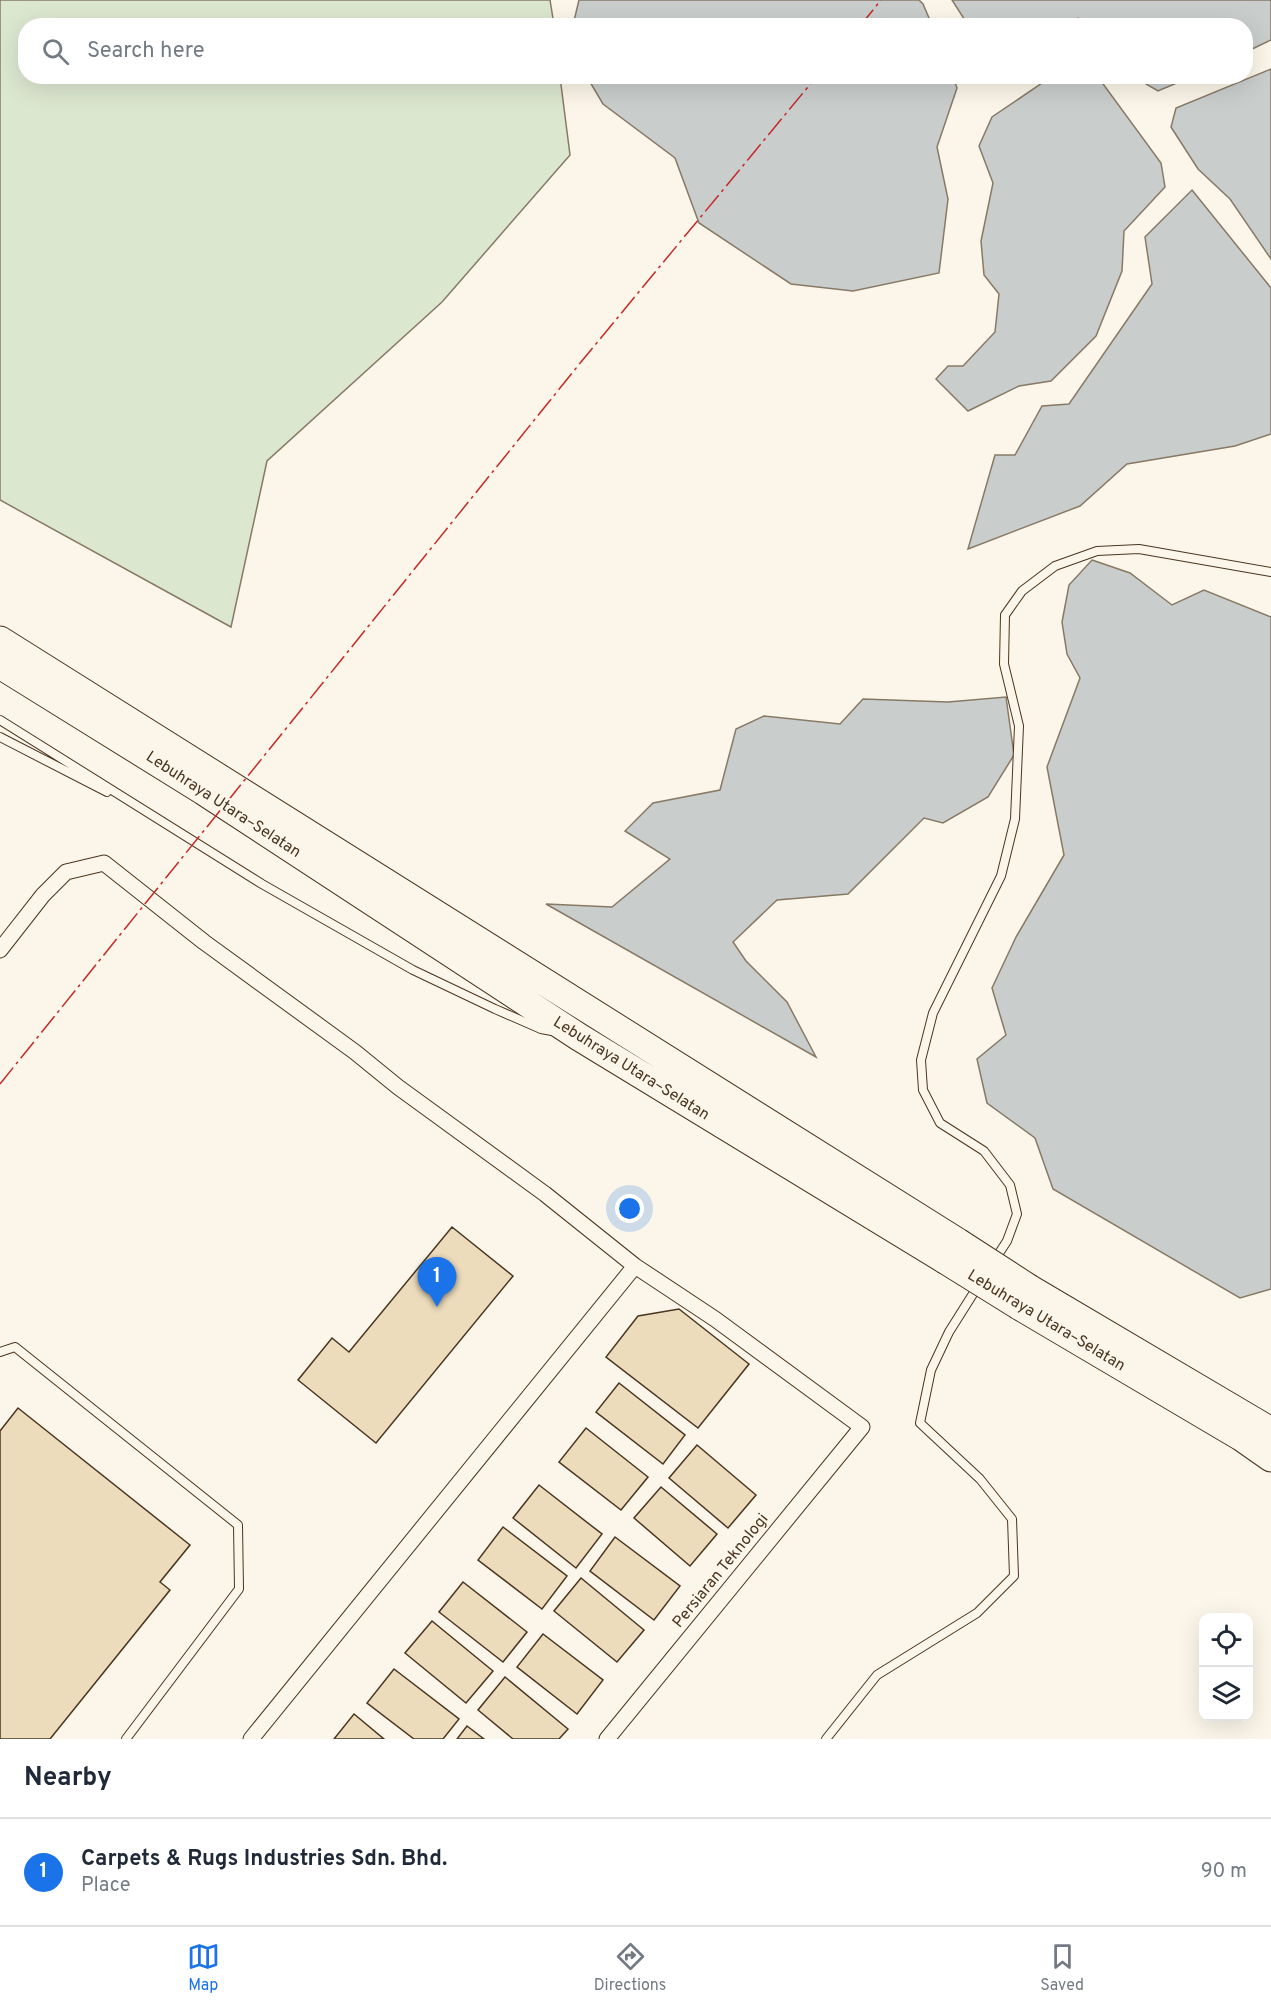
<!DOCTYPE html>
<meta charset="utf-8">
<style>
body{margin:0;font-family:Overpass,sans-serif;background:#f6f6f7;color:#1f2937}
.controls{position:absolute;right:18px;bottom:18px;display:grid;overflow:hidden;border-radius:12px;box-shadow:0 6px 24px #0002}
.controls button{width:54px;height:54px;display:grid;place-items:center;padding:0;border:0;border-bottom:2px solid #e0e1e3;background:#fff;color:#1f2937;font:30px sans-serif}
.you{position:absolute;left:630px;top:1209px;width:21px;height:21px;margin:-15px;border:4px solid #fff;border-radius:50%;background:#1a73e8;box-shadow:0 0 0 9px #1a73e833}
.badge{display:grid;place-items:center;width:39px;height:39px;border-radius:50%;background:#1a73e8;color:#fff;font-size:20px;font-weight:700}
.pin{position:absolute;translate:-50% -50px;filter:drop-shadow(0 2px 3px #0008)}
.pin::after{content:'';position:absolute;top:32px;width:21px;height:18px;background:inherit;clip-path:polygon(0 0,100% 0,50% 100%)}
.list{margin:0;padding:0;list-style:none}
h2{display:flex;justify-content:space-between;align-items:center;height:78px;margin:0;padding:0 24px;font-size:26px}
h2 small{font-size:20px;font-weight:400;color:#747a83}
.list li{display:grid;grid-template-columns:39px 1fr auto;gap:18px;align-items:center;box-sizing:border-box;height:108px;padding:0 24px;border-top:2px solid #e0e1e3}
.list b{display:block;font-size:22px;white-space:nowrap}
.list p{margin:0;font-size:20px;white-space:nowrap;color:#747a83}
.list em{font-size:20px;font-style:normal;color:#747a83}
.icon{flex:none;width:33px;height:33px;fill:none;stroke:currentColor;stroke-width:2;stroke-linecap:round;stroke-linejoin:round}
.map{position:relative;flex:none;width:1271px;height:1739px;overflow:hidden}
.search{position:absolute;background:#fff;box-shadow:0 6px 24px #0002;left:18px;right:18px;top:18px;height:66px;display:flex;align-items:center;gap:15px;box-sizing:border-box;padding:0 21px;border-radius:24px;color:#747a83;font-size:22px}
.sheet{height:186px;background:#fff}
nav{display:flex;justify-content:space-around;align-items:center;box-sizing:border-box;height:84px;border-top:2px solid #e0e1e3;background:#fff;font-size:16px;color:#747a83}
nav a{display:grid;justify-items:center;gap:3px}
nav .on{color:#1a73e8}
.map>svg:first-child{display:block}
.green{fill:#dce7d0;stroke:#887966;stroke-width:1.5}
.water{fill:#c9cecd;stroke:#887966;stroke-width:1.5}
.building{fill:#ecdcbc;stroke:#4a3520;stroke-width:1.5}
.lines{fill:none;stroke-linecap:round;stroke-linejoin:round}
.lane-casing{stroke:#4a3520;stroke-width:10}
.street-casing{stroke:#4a3520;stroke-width:17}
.highway-casing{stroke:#4a3520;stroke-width:29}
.lane{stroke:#fbf6e9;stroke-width:8}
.street{stroke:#fbf6e9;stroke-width:15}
.highway{stroke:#fbf6e9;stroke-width:27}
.highway-bridge-casing{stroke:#4a3520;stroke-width:29;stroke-linecap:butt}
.highway-bridge{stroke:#fbf6e9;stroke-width:27}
.power{stroke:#c62828;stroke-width:1.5;stroke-dasharray:21 4.5 3 4.5;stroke-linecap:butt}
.labels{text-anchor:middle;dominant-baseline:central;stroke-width:4.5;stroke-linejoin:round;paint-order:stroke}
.street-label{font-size:16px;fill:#4a3520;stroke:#fbf6e9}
</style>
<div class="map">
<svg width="1271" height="1739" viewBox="0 0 1271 1739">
<rect width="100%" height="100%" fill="#fbf6e9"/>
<path class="green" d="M0,0H550L554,25L26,26V76L560,77L570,155L442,302L267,461L231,627L0,500Z"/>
<path class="water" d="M579,0H919L923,4L932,25H573Z
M952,0H1271V40L1246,52V26H1093L1078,18L1066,25H968Z
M1271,69V259L1230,199L1198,169L1171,127L1176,108Z
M587,77H953L957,88L937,147L948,199L939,273L853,291L791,284L699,223L675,158L603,104Z
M1051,77H1098L1161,163L1165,187L1124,231L1122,271L1096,336L1051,381L1019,386L968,411L936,379L948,366H963L995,332L999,294L984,275L981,241L993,183L979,146L992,117Z
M1134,77H1191L1158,91Z
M1192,190L1271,288V434L1235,446L1127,464L1080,506L968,549L995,455H1015L1042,406L1069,404L1152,284L1145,237Z
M1092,560L1130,573L1172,605L1204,590L1271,617V1289L1240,1298L1053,1189L1035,1138L987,1103L977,1059L1006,1035L992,988L1016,937L1064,855L1047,767L1080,678L1067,654L1062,622L1069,585Z
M1006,697L1014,755L988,797L943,823L924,818L848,894L777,900L733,942L746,961L787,1002L816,1057L546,904L612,907L670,859L625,831L653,803L720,790L736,729L764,716L840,724L863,699L948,702Z"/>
<path class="building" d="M452,1227L513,1276L376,1443L298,1380L332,1338L349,1352Z
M679,1309L749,1364L698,1428L606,1357L638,1316Z
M619,1383L685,1435L663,1464L596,1412Z
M18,1408L190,1545L160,1582L170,1590L50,1739H0V1431Z
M586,1428L648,1477L621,1510L559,1462Z
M697,1445L756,1495L728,1528L669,1478Z
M539,1485L602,1534L576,1568L513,1518Z
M661,1487L717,1534L690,1566L634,1518Z
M503,1527L567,1576L542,1609L478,1560Z
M615,1537L680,1586L654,1620L590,1571Z
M581,1578L644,1630L617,1662L554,1611Z
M463,1582L527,1632L503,1662L439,1612Z
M432,1621L493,1671L466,1703L405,1653Z
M543,1634L603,1680L577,1714L517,1667Z
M394,1669L459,1719L443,1739H414L367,1703Z
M505,1677L568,1729L559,1739H513L478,1710Z
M354,1714L384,1739H334Z
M467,1726L484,1739H457Z"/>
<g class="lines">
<g class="lane-casing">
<path id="lane" d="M0,720L262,884L413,970L495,1009L541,1029L552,1031
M0,737L107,792
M994,1261L1007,1241L1017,1214L1010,1185L984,1151L940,1123L923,1090L921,1060L933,1013L1001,876L1015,819L1019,726L1004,664L1005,615L1022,591L1055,566L1097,551L1139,549L1271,572
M0,1352L15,1347L238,1525L239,1589L126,1739
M826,1739L877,1675L977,1613L1014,1576L1012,1519L980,1479L920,1423L931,1370L949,1332L978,1286"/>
</g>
<g class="street-casing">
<path id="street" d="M0,950L43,895L66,872L104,863L204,942L355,1052L398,1087L545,1194L635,1266L715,1319L862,1427L607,1739
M251,1739L635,1266"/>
</g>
<g class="highway-casing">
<path id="highway" d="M0,640L958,1242
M0,665L203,791L579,1037L945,1260
M1029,1288L1271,1431
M1019,1306L1241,1437L1271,1458"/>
</g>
<use href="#lane" class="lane"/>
<use href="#street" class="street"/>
<use href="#highway" class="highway"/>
<g class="highway-bridge-casing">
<path id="highway-bridge" d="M958,1242L1029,1288
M945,1260L1019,1306"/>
</g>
<use href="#highway-bridge" class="highway-bridge"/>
<path class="power" d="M860,26L881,0
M0,1084L581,362L817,76"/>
</g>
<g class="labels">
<g class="street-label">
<text transform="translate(223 805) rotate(33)">Lebuhraya Utara–Selatan</text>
<text transform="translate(631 1069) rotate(32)">Lebuhraya Utara–Selatan</text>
<text transform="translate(1046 1321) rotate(31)">Lebuhraya Utara–Selatan</text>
<text transform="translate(721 1571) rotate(-51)">Persiaran Teknologi</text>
</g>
</g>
</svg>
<div class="controls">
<button><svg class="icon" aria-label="locate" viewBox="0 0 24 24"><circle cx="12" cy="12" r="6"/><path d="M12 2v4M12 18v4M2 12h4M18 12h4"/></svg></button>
<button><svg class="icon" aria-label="layers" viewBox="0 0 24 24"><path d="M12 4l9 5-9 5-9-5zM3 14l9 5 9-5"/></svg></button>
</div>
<div class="you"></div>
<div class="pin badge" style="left:437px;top:1307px">1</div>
<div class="search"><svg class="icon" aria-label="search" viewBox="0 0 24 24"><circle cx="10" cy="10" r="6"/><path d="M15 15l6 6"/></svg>Search here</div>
</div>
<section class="sheet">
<h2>Nearby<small></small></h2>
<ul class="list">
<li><span class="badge">1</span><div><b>Carpets &amp; Rugs Industries Sdn. Bhd.</b><p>Place</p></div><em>90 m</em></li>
</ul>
</section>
<nav>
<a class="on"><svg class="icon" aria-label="map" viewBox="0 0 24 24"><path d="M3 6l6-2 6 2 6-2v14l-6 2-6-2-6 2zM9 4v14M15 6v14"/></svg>Map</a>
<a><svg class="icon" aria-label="directions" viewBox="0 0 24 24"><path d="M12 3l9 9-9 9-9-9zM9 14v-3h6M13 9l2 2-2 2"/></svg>Directions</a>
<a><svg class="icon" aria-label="saved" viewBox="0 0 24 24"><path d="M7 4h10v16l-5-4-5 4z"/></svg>Saved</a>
</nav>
